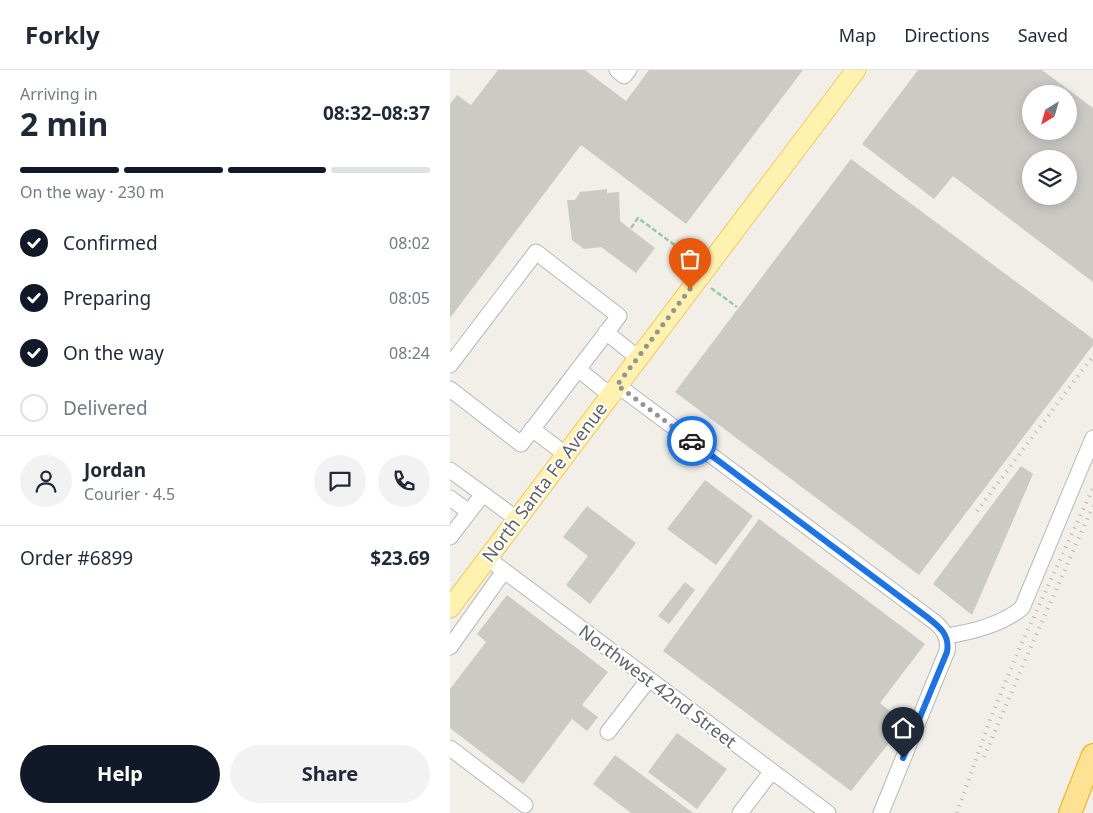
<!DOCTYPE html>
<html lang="en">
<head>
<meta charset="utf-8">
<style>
  body { margin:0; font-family:"Noto Sans",sans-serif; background:#f2f2f3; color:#1f2937; height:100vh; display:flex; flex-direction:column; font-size:19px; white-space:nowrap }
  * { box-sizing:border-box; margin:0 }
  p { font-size:16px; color:#747a83 }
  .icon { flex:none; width:28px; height:28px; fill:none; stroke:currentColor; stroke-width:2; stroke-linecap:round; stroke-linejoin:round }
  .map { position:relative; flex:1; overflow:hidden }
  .drawer { display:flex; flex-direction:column; background:#fff; width:450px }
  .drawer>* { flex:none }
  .needle { width:32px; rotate:217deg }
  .tools { position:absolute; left:572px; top:15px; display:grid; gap:10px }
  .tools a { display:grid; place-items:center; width:55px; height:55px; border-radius:50%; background:#fff; box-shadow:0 2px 12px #0003; font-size:25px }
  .pin { position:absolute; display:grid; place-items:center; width:42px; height:42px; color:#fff; margin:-51px -21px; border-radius:50% 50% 50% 0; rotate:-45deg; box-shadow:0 0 5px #0007 }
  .pin .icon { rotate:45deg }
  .courier { position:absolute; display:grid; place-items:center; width:50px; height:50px; margin:-25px; border:4px solid #1a73e8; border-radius:50%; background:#fff; color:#222; box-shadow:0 1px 6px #0007 }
  .overview em { font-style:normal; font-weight:700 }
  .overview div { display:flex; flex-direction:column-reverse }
  .overview { display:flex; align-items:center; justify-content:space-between; height:85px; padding:0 20px }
  h1 { font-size:32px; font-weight:700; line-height:38px }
  .bar { display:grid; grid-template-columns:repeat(4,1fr); gap:8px 5px; align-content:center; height:60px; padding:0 20px }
  .bar i { height:6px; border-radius:4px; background:#e0e1e3 }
  .bar .selected { background:#111827 }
  .bar p { grid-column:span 4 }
  .line { display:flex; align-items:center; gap:12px; padding:0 20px; border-top:1px solid #e0e1e3 }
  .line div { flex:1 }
  .round { display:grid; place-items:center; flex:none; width:52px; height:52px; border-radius:26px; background:#f2f2f3 }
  ol { padding:0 20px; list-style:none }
  li { display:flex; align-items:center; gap:15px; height:55px }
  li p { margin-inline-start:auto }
  li .icon { padding:5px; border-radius:50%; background:#111827; color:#fff; stroke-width:4 }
  li:last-child { color:#747a83 }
  li i { width:28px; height:28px; border:2px solid #e0e1e3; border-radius:50% }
  .action { display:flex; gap:10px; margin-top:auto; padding:10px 20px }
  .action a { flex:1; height:58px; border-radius:30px; background:#111827; color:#fff; font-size:20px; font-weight:700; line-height:58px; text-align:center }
  .action a+a { background:#f2f2f3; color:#1f2937 }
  header { display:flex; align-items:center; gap:30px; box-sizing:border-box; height:70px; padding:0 25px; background:#fff; border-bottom:1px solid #e0e1e3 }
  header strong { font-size:24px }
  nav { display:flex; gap:28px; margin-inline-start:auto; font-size:18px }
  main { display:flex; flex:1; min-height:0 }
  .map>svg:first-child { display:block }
</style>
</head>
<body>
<header>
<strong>Forkly</strong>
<nav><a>Map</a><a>Directions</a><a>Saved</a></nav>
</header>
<main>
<section class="drawer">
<div class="overview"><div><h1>2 min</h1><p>Arriving in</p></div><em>08:32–08:37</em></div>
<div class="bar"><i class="selected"></i><i class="selected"></i><i class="selected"></i><i></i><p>On the way · 230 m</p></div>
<ol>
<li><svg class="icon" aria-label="check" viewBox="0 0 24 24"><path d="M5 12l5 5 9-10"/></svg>Confirmed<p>08:02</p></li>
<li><svg class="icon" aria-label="check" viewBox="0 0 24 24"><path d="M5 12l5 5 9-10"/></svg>Preparing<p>08:05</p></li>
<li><svg class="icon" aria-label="check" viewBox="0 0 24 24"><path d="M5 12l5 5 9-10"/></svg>On the way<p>08:24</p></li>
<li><i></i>Delivered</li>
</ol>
<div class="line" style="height:90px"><a class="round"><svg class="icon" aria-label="person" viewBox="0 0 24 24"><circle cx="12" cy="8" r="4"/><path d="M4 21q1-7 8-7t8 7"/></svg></a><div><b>Jordan</b><p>Courier · 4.5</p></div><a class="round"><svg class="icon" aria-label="chat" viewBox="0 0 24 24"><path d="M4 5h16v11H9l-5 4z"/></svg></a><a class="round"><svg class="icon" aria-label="phone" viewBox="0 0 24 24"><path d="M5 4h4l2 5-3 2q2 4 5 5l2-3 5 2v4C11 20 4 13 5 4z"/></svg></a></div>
<div class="line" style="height:65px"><div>Order #6899</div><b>$23.69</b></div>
<div class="action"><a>Help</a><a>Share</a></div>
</section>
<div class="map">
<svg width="643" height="743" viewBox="0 0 643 743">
  <rect width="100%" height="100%" fill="#f1efe8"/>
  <path fill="#cccac5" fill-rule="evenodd" d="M48,0h87l41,31 23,-31h154l-117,154 -105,-79 -131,173v-214l7,-9 14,10z
    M468,0h124l51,38v174l-140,-106 -19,23 -72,-55zM581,24h38v37h-38zM581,89h38v37h-38z
    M401,89l242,180v6l-174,230 -244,-183z
    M157,119v4l12,-1 1,29 35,27 -19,25 -35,-26 -17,2 -12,-9 -5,-40h8l5,-8z
    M571,396l12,8 -61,141 -39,-31z
    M255,410l48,36 -37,49 -49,-36z
    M137,436l49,37 -46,61 -24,-19 22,-29 -25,-19z
    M309,449l166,125 -45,59 15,12 -7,11 4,3 -8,11 5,3 -38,48 -188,-140z
    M235,512l10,8 -26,34 -11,-8z
    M57,525l101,77 -26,33 16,12 -11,14 -15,-12 -49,65 -73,-56v-39l36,-47 -9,-8z
    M227,663l50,36 -30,40 -49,-37z
    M165,685l78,58h-62l-38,-29z"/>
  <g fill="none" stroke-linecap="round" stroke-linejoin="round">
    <defs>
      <path id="minor" d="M167,0l7,6 5,-6
        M156,262l32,26
        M0,295l86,-113 83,64 -98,128 -71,-55
        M128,299l32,26
        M167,315l319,238c9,8 13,16 11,28l-66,162
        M82,359l33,25
        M0,400l67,49
        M0,428l19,14
        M0,467l33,-43
        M37,488l341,255
        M496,566c27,-4 55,-11 76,-28l71,-170
        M0,577l54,-76
        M158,662l41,-53
        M0,678l75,57
        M290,743l32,-42"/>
      <path id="major" d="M0,538l406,-538"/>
      <path id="highway" d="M620,743l23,-58"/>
    </defs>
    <use href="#minor" stroke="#b5b8bc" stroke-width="17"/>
    <use href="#major" stroke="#f2c960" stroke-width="21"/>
    <use href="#highway" stroke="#f9ab00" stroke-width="24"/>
    <path stroke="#9cc7a9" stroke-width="2.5" stroke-dasharray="5 2.5" stroke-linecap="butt" d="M181,158l7,-10 53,39 1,4
      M261,218l26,19"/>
    <use href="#minor" stroke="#fff" stroke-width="15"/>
    <use href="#major" stroke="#fff2af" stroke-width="19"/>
    <use href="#highway" stroke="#fde293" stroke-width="22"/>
    <path stroke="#b6b7b8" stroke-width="4" stroke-dasharray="1 6" stroke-linecap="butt" d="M527,441l116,-155
      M534,687l46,-108 63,-143
      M507,743l34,-96 29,-70 73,-159"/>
  </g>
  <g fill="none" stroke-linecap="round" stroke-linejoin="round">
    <path stroke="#929495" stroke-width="5" stroke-dasharray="0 9" d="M240,219l-73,96 75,56"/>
    <path stroke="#1a73e8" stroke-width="6" d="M242,371l235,176c13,10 23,18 20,35l-44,106"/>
  </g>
  <g text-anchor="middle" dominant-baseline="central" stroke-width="4" stroke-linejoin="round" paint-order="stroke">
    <g font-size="18" fill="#5f6368" stroke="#fff">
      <text transform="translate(94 412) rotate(-53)">North Santa Fe Avenue</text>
      <text transform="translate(208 616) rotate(37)">Northwest 42nd Street</text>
    </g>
  </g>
</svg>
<div class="tools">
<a><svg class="needle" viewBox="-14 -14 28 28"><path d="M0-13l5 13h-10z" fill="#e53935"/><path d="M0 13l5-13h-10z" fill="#747a83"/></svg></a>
<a><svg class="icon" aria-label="layers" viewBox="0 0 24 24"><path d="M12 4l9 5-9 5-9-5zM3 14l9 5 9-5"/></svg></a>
</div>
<div class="pin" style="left:240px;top:219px;background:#ea580c"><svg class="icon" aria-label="bag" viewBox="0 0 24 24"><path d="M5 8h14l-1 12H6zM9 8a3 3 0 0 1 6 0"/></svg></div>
<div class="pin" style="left:453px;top:688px;background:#1f2937"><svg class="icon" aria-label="home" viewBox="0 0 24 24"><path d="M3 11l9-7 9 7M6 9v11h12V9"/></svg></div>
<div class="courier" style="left:242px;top:371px"><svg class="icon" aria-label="car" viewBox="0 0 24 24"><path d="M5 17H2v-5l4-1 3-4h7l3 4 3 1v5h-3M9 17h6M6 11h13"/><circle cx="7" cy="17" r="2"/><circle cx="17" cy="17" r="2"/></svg></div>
</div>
</main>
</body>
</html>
